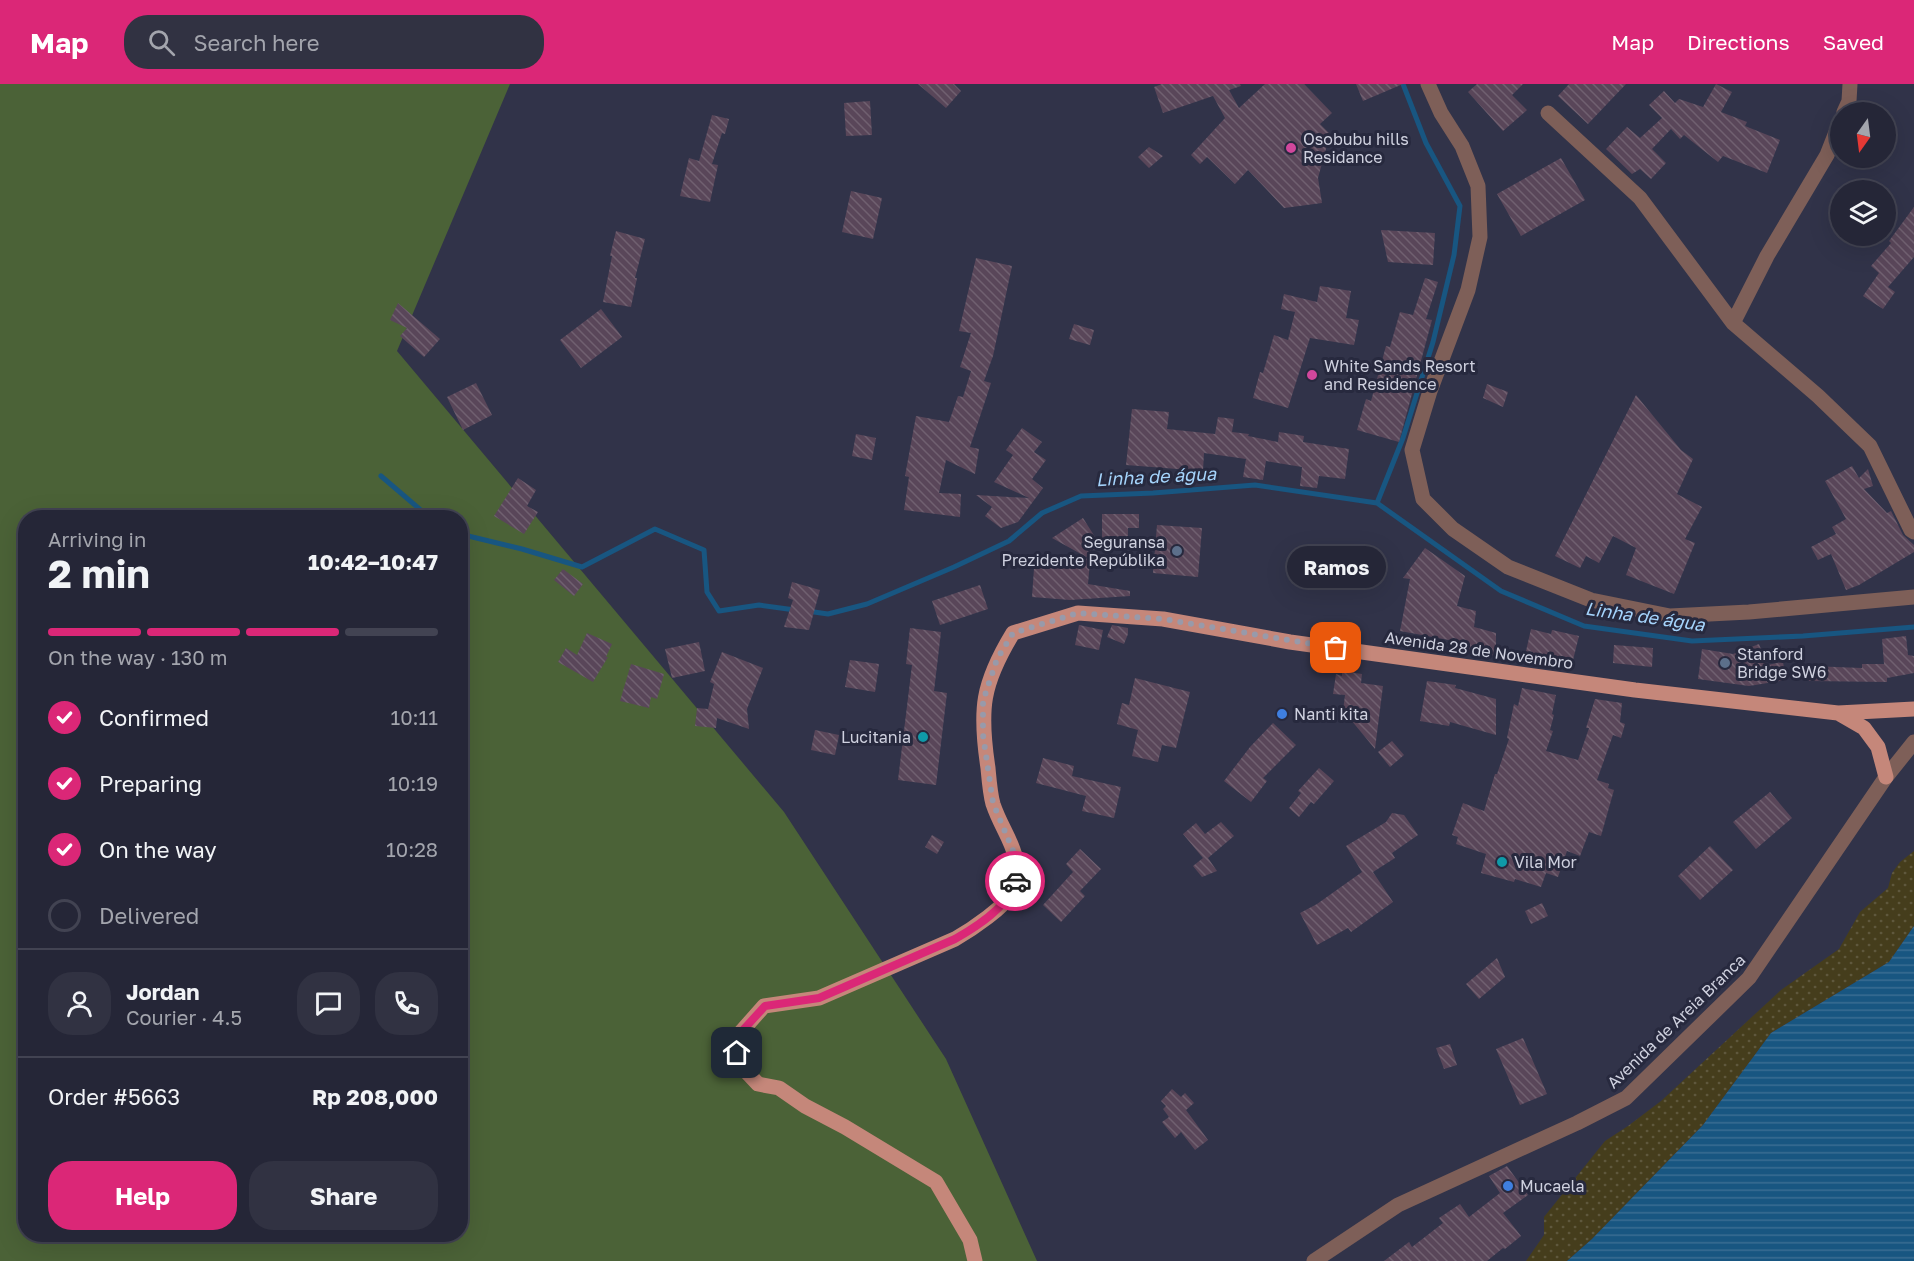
<!DOCTYPE html>
<html lang="en">
<head>
<meta charset="utf-8">
<style>
  body { margin:0; font-family:"Golos Text",sans-serif; background:#313242; color:#f1f3f6; height:100vh; display:flex; flex-direction:column; font-size:22px; white-space:nowrap }
  * { box-sizing:border-box; margin:0 }
  p { font-size:20px; color:#a3a5ad }
  .icon { flex:none; width:33px; height:33px; fill:none; stroke:currentColor; stroke-width:2; stroke-linecap:round; stroke-linejoin:round }
  .map { position:relative; flex:1; overflow:hidden }
  .drawer { position:absolute; left:18px; top:426px; width:450px; height:732px; display:flex; flex-direction:column; background:#252637; border-radius:24px; box-shadow:0 6px 24px #0002,0 0 0 2px #424352 }
  .drawer>* { flex:none }
  .needle { width:39px; rotate:194deg }
  .controls { position:absolute; left:1830px; top:18px; display:grid; gap:12px }
  .controls a { display:grid; place-items:center; width:66px; height:66px; border-radius:50%; background:#252637; box-shadow:0 6px 24px #0002,0 0 0 2px #424352; font-size:30px }
  .pin { position:absolute; display:grid; place-items:center; width:51px; height:51px; color:#fff; margin:-26px; border-radius:12px; box-shadow:0 3px 9px #0006 }
  .courier { position:absolute; display:grid; place-items:center; width:60px; height:60px; margin:-30px; border:4px solid #db2777; border-radius:50%; background:#fff; color:#222; box-shadow:0 2px 8px #0007 }
  .bubble { position:absolute; height:42px; border-radius:21px; background:#252637; box-shadow:0 6px 24px #0002,0 0 0 2px #424352; font-size:20px; font-weight:700; line-height:42px; text-align:center }
  .headline em { font-style:normal; font-weight:700 }
  .headline div { display:flex; flex-direction:column-reverse }
  .headline { display:flex; align-items:center; justify-content:space-between; height:102px; padding:0 30px }
  h1 { font-size:39px; font-weight:700; line-height:45px }
  .bar { display:grid; grid-template-columns:repeat(4,1fr); gap:9px 6px; align-content:center; height:72px; padding:0 30px }
  .bar i { height:8px; border-radius:4px; background:#424352 }
  .bar .current { background:#db2777 }
  .bar p { grid-column:span 4 }
  .line { display:flex; align-items:center; gap:15px; padding:0 30px; border-top:2px solid #424352 }
  .line div { flex:1 }
  .round { display:grid; place-items:center; flex:none; width:63px; height:63px; border-radius:24px; background:#313242 }
  ol { padding:0 30px; list-style:none }
  li { display:flex; align-items:center; gap:18px; height:66px }
  li p { margin-inline-start:auto }
  li .icon { padding:6px; border-radius:50%; background:#db2777; color:#fff; stroke-width:4 }
  li:last-child { color:#a3a5ad }
  li i { width:33px; height:33px; border:3px solid #424352; border-radius:50% }
  .button { display:flex; gap:12px; margin-top:auto; padding:12px 30px }
  .button a { flex:1; height:69px; border-radius:24px; background:#db2777; color:#fff; font-size:24px; font-weight:700; line-height:69px; text-align:center }
  .button a+a { background:#313242; color:#f1f3f6 }
  header { display:flex; align-items:center; gap:36px; box-sizing:border-box; height:84px; padding:0 30px; background:#db2777; color:#fff }
  header strong { font-size:28px }
  nav { display:flex; gap:33px; margin-inline-start:auto; font-size:21px }
  .search { width:420px; height:54px; background:#313242; display:flex; align-items:center; gap:15px; box-sizing:border-box; padding:0 21px; border-radius:24px; color:#a3a5ad; font-size:22px }
  .map>svg:first-child { display:block }
</style>
</head>
<body>
<header>
<strong>Map</strong>
<div class="search"><svg class="icon" aria-label="search" viewBox="0 0 24 24"><circle cx="10" cy="10" r="6"/><path d="M15 15l6 6"/></svg>Search here</div>
<nav><a>Map</a><a>Directions</a><a>Saved</a></nav>
</header>
<div class="map">
<svg width="1914" height="1177" viewBox="0 0 1914 1177">
  <defs>
    <pattern id="sand-dots" width="8" height="8" patternUnits="userSpaceOnUse" patternTransform="scale(1.5)"><rect width="8" height="8" fill="#453d1c"/><path d="M2 2h.1M6 6h.1" fill="none" stroke="#5f583d" stroke-width="1.8" stroke-linecap="round"/></pattern>
    <pattern id="water-rules" width="6" height="5" patternUnits="userSpaceOnUse" patternTransform="scale(1.5)"><rect width="6" height="5" fill="#185681"/><path d="M0 2.5h6" fill="none" stroke="#396d92"/></pattern>
    <pattern id="building-back-hatch" width="6" height="6" patternUnits="userSpaceOnUse" patternTransform="scale(1.5)"><rect width="6" height="6" fill="#594659"/><path d="M-1 5l2 2M0 0l6 6M5-1l2 2" fill="none" stroke="#706070"/></pattern>
  </defs>
  <rect width="100%" height="100%" fill="#313349"/>
  <path fill="url(#sand-dots)" d="M1914,767v75l-25,36 -118,71 -68,92 -111,114 -25,22h-41l18,-26v-18l61,-76 23,-15 33,-25 120,-111 58,-41 21,-37 28,-24 4,-15 8,-11z"/>
  <path fill="#4b6237" fill-rule="evenodd" d="M0,0h510l-113,267 387,461 162,247 91,202h-1037zM26,434h434v716h-434z"/>
  <path fill="url(#water-rules)" d="M1914,842v335h-347l25,-22 111,-114 68,-92 118,-71z"/>
  <g fill="none" stroke-linecap="round" stroke-linejoin="round">
    <path stroke="#185681" stroke-width="5" d="M381,392l49,42
      M1377,419l26,-65 30,-96 21,-87 6,-49 -34,-63 -23,-59
      M460,450l62,15 60,18 73,-38 49,21 3,42 12,19 40,-6 36,5
      M807,527l21,3 39,-10 87,-37 55,-26 33,-28 39,-17 72,-3 102,-8 122,18 124,88 83,35 108,15 111,-5 111,-9"/>
  </g>
  <path fill="url(#building-back-hatch)" d="M918,0h36l7,7 -15,17z
    M1162,0h78l1,2 -12,4 10,18 26,-24h39l28,29 -12,11 10,10 -12,44 4,25 -38,5 -36,-38 -13,14 -28,-27 -7,7 -9,-9 34,-37 -12,-22 -50,17 -9,-26z
    M1356,0h47l-40,17z
    M1477,0h46l-11,11 15,15 -24,21 -35,-39z
    M1569,0h57l-38,40 -30,-28z
    M1716,0l16,8 -11,20 26,10 -2,4 35,14 -13,33 -44,-17 -5,6 -34,-27 -4,4 -9,-10 -19,20 14,14 -15,16 -11,-10 -8,5 -26,-25 21,-22 13,11 22,-20 -13,-13 15,-14 11,12 4,-4 24,8z
    M870,17l2,34 -26,1 -2,-33z
    M712,31l17,4 -4,15 -3,-1 -10,31 6,1 -8,37 -30,-6 9,-38 10,3z
    M1149,63l14,9 -14,12 -11,-11z
    M1561,74l24,42 -64,36 -24,-42z
    M851,107l31,7 -9,41 -31,-7z
    M1914,123v50l-26,30 7,5 -12,17 -20,-13 16,-23 -8,-7 20,-23 -2,-2z
    M1381,146l54,3 -2,32 -45,-3z
    M616,147l29,8 -10,39h2l-6,29 -28,-5 9,-46h-2z
    M976,174l36,8 -19,90 -9,25 7,2 -21,64 9,2 -4,25 -29,-14 -7,33 22,1 -1,23 -56,-7 5,-33 -4,-1 11,-60 33,6 9,-26 5,1 8,-26 -11,-4 11,-34 -12,-2z
    M1425,194l13,4 -12,37 6,1 -33,122 -42,-12 9,-31 5,2 15,-55 4,1 10,-35 13,3z
    M1320,202l31,5 -5,27 13,2 -5,25 -44,-7 -22,70 -35,-10 7,-26 3,1 11,-38 14,5 7,-28 -14,-3 3,-15 33,8z
    M398,219l42,36 -16,18 -24,-21 7,-8 -17,-8z
    M601,225l21,28 -41,31 -21,-28z
    M1074,240l20,6 -4,15 -21,-6z
    M476,299l16,32 -29,15 -16,-33z
    M1487,300l21,8 -5,15 -20,-9z
    M1636,311l45,55 12,9 -16,35 25,13 -17,32 10,4 -21,51 -48,-19 10,-27 -23,-12 -14,27 -13,-7 -6,12 -25,-12z
    M1132,325l37,3 -2,17 48,5 3,-17 16,2 -2,13 17,2 -1,2 30,6 1,-10 25,4 -1,6 46,7 -4,30 -26,-3 -2,12 -17,-2 2,-19 -36,-6 -3,19 -20,-3 3,-18 -42,-6 -1,18 -77,-6z
    M1022,344l20,14 -8,10 12,8 -14,19 11,9 -25,34 -17,6 -16,-12 7,-9 -16,-12 53,3 -35,-16 19,-27 -7,-5z
    M856,350l20,4 -4,22 -20,-4z
    M1852,382l7,12 9,-9 5,17 -9,3 23,24 4,-2 12,24 11,10v7l-55,33 -13,5 -15,-36 -13,6 -7,-13 25,-13 -4,-7 14,-8 -21,-38z
    M518,394l18,12 -9,16 11,6 -14,22 -30,-18z
    M1102,430h37v14h-11v22h-37l-3,34 42,7v5l-60,4 -38,-3 3,-43 55,5 -38,-21 31,-20 19,30z
    M1157,441l45,3 -4,49 -45,-4z
    M1425,464l40,28 -8,30 19,5 -2,16 22,6v23l-47,-8v-8l-49,-9 10,-52 -7,-1z
    M563,485l20,15 -9,12 -20,-16z
    M792,498l28,8 -11,40 -25,-3 9,-27 -5,-2z
    M980,501l8,24 -48,16 -8,-24z
    M1079,541l24,5 -4,20 -24,-5z
    M1112,541l16,3v6l-4,10 -17,-7z
    M910,544l31,4 -7,59 13,2 -11,92 -38,-5 14,-115 -6,-1z
    M1531,545l20,5 1,-4 27,6 -8,32 -30,-7 -1,3 -16,-4z
    M587,549l25,11 -6,13h2l-15,25 -35,-20 8,-14 11,7z
    M1906,552l2,19 6,1v17l-27,5v4l-78,-1 1,-15 52,2v-4h22l-2,-25z
    M699,558l6,29 -33,7 -7,-29z
    M1759,560l8,21 16,-3 3,18 -37,6 -51,-7 4,-30 31,5z
    M1614,561l39,3 -1,19 -39,-4z
    M722,568l41,16 -16,41 2,20 -32,-11 -1,10 -21,-2 2,-18 11,1 6,-25 -4,-2z
    M850,576l29,4 -4,28 -30,-5z
    M631,580l33,10 -7,25 -6,-2 -2,11 -29,-7z
    M1342,587l20,3 -1,9 22,3 -8,63 -24,-29 -9,-1 3,-24 -12,-1 3,-20 6,2z
    M1135,594l55,14 -14,56 -14,-3 -4,17 -26,-6 6,-26 -21,-6 5,-21 7,2z
    M1427,597l29,4 -1,3 41,11v36l-46,-13 -1,4 -29,-5z
    M1522,604l34,7 -4,19 2,1 -4,15 3,1 -7,20 32,9 11,-32h-3l9,-29 27,4 -2,19 5,2 -4,14 -8,-3 -16,45 12,4 -1,4 6,2 -13,46 -12,-4 -9,24 -13,-5 -9,26 -12,-4 -5,14 -26,-8 -1,3 -33,-9 5,-19 -30,-10 2,-7 -6,-2 11,-32 21,8 11,-37h2l12,-35 -2,-1 7,-34 4,2z
    M1273,639l23,22 -33,33 4,3 -16,21 -27,-21 26,-34z
    M815,646l24,5 -4,20 -24,-5z
    M1392,657l12,14 -14,12 -12,-15z
    M1043,674l31,8 -2,10 49,11 -7,31 -32,-7 4,-15 -50,-13z
    M1319,684l15,13 -20,23 -3,-2 -12,15 -10,-9 12,-15 -3,-2z
    M1770,708l22,26 -36,31 -23,-27z
    M1392,729l12,2 14,20 -26,18 3,5 -22,14 20,30 -42,30 -3,-4 -31,17 -17,-32 17,-9 45,-32 -16,-26 40,-24z
    M1221,738l13,14 -26,22 9,13 -15,6 -9,-11 10,-8 -20,-24 13,-11 9,11z
    M932,751l12,7 -7,12 -12,-7z
    M1710,762l23,24 -33,30 -22,-24z
    M1080,765l21,20 -21,22 5,5 -24,26 -18,-17 30,-33 -7,-8z
    M1542,819l6,13 -17,8 -6,-13z
    M1497,874l8,19 -26,22 -13,-15z
    M1523,954l24,56 -27,11 -24,-56z
    M1450,960l7,21 -13,4 -8,-21z
    M1172,1005l9,8 4,-4 9,10 -8,7 22,30 -13,10 -14,-18 -6,6 -13,-16 7,-5 -6,-8 3,-3 -5,-5z
    M1507,1082l21,29 -25,18 18,23 -16,13 -2,-1 -16,13h-103l25,-19 3,5 31,-24 -4,-5 21,-14 9,13 31,-24 -11,-17z"/>
  <g fill="none" stroke-linecap="round" stroke-linejoin="round">
    <path stroke="#7e5f58" stroke-width="15" d="M1428,0l13,29 21,33 16,40 2,51 -12,53 -38,101 -18,59 11,49 30,30 55,38 83,33 79,16 79,-4 165,-15
      M1844,28l5,-11 1,-17
      M1548,29l92,85 93,125 85,73 52,50 41,84 3,2
      M1733,239l34,-67 60,-101 13,-33
      M1314,1177l84,-56 179,-82 49,-25 123,-120 137,-201 28,-35"/>
    <path stroke="#c5877a" stroke-width="15" d="M1838,629l26,15 14,19 8,30
      M975,1177l-5,-21 -34,-58 -91,-55 -40,-21 -26,-18 -21,-4 -17,-18 -8,-25 31,-35 55,-8 136,-59c14,-8 54,-34 58,-49 12,-37 -9,-53 -20,-86 -3,-11 -4,-25 -5,-36 -9,-59 -6,-84 25,-135l65,-20 85,6 127,23 345,48 203,23 76,-4"/>
  </g>
  <g fill="none" stroke-linecap="round" stroke-linejoin="round">
    <path stroke="#989aaa" stroke-width="6" stroke-dasharray="0 10.8" d="M1015,797l4,-16 -26,-62 -10,-68v-34l14,-42 16,-26 65,-20 85,6 173,29"/>
    <path stroke="#db2777" stroke-width="8" d="M737,969l-4,-12 32,-35 54,-8 136,-59c21,-12 55,-33 60,-58"/>
  </g>
  <g fill="#d1479c" stroke="#27293e" stroke-width="2">
    <circle cx="1291" cy="64" r="6"/>
    <circle cx="1312" cy="291" r="6"/>
  </g>
  <g fill="#5c6f8a" stroke="#27293e" stroke-width="2">
    <circle cx="1177" cy="467" r="6"/>
    <circle cx="1725" cy="579" r="6"/>
  </g>
  <g fill="#3f7fe0" stroke="#27293e" stroke-width="2">
    <circle cx="1282" cy="630" r="6"/>
    <circle cx="1508" cy="1102" r="6"/>
  </g>
  <g fill="#0f9aa8" stroke="#27293e" stroke-width="2">
    <circle cx="923" cy="653" r="6"/>
    <circle cx="1502" cy="778" r="6"/>
  </g>
  <g text-anchor="middle" dominant-baseline="central" stroke-width="6" stroke-linejoin="round" paint-order="stroke">
    <g font-size="16" fill="#cfd1df" stroke="#27293e" text-anchor="start">
      <text x="1303" y="55">Osobubu hills<tspan x="1303" dy="18">Residance</tspan></text>
      <text x="1324" y="282">White Sands Resort<tspan x="1324" dy="18">and Residence</tspan></text>
      <text x="1165" y="458" text-anchor="end">Seguransa<tspan x="1165" dy="18">Prezidente Repúblika</tspan></text>
      <text x="1737" y="570">Stanford<tspan x="1737" dy="18">Bridge SW6</tspan></text>
      <text x="1294" y="630">Nanti kita</text>
      <text x="911" y="653" text-anchor="end">Lucitania</text>
      <text x="1514" y="778">Vila Mor</text>
      <text x="1520" y="1102">Mucaela</text>
    </g>
    <g font-size="16" fill="#cfd1df" stroke="#27293e">
      <text transform="translate(1479 566) rotate(8)">Avenida 28 de Novembro</text>
      <text transform="translate(1676 937) rotate(-44)">Avenida de Areia Branca</text>
    </g>
    <g font-size="18" font-style="italic" fill="#a5d4fc" stroke="#27293e">
      <text transform="translate(1156 392) rotate(-3)">Linha de água</text>
      <text transform="translate(1645 532) rotate(8)">Linha de água</text>
    </g>
  </g>
</svg>
<div class="controls">
<a><svg class="needle" viewBox="-14 -14 28 28"><path d="M0-13l5 13h-10z" fill="#e53935"/><path d="M0 13l5-13h-10z" fill="#a3a5ad"/></svg></a>
<a><svg class="icon" aria-label="layers" viewBox="0 0 24 24"><path d="M12 4l9 5-9 5-9-5zM3 14l9 5 9-5"/></svg></a>
</div>
<div class="pin" style="left:1336px;top:564px;background:#ea580c"><svg class="icon" aria-label="bag" viewBox="0 0 24 24"><path d="M5 8h14l-1 12H6zM9 8a3 3 0 0 1 6 0"/></svg></div>
<div class="pin" style="left:737px;top:969px;background:#1f2937"><svg class="icon" aria-label="home" viewBox="0 0 24 24"><path d="M3 11l9-7 9 7M6 9v11h12V9"/></svg></div>
<div class="courier" style="left:1015px;top:797px"><svg class="icon" aria-label="car" viewBox="0 0 24 24"><path d="M5 17H2v-5l4-1 3-4h7l3 4 3 1v5h-3M9 17h6M6 11h13"/><circle cx="7" cy="17" r="2"/><circle cx="17" cy="17" r="2"/></svg></div>
<div class="bubble" style="left:1287px;top:462px;width:99px">Ramos</div>
<section class="drawer">
<div class="headline"><div><h1>2 min</h1><p>Arriving in</p></div><em>10:42–10:47</em></div>
<div class="bar"><i class="current"></i><i class="current"></i><i class="current"></i><i></i><p>On the way · 130 m</p></div>
<ol>
<li><svg class="icon" aria-label="check" viewBox="0 0 24 24"><path d="M5 12l5 5 9-10"/></svg>Confirmed<p>10:11</p></li>
<li><svg class="icon" aria-label="check" viewBox="0 0 24 24"><path d="M5 12l5 5 9-10"/></svg>Preparing<p>10:19</p></li>
<li><svg class="icon" aria-label="check" viewBox="0 0 24 24"><path d="M5 12l5 5 9-10"/></svg>On the way<p>10:28</p></li>
<li><i></i>Delivered</li>
</ol>
<div class="line" style="height:108px"><a class="round"><svg class="icon" aria-label="person" viewBox="0 0 24 24"><circle cx="12" cy="8" r="4"/><path d="M4 21q1-7 8-7t8 7"/></svg></a><div><b>Jordan</b><p>Courier · 4.5</p></div><a class="round"><svg class="icon" aria-label="chat" viewBox="0 0 24 24"><path d="M4 5h16v11H9l-5 4z"/></svg></a><a class="round"><svg class="icon" aria-label="phone" viewBox="0 0 24 24"><path d="M5 4h4l2 5-3 2q2 4 5 5l2-3 5 2v4C11 20 4 13 5 4z"/></svg></a></div>
<div class="line" style="height:78px"><div>Order #5663</div><b>Rp 208,000</b></div>
<div class="button"><a>Help</a><a>Share</a></div>
</section>
</div>
</body>
</html>
